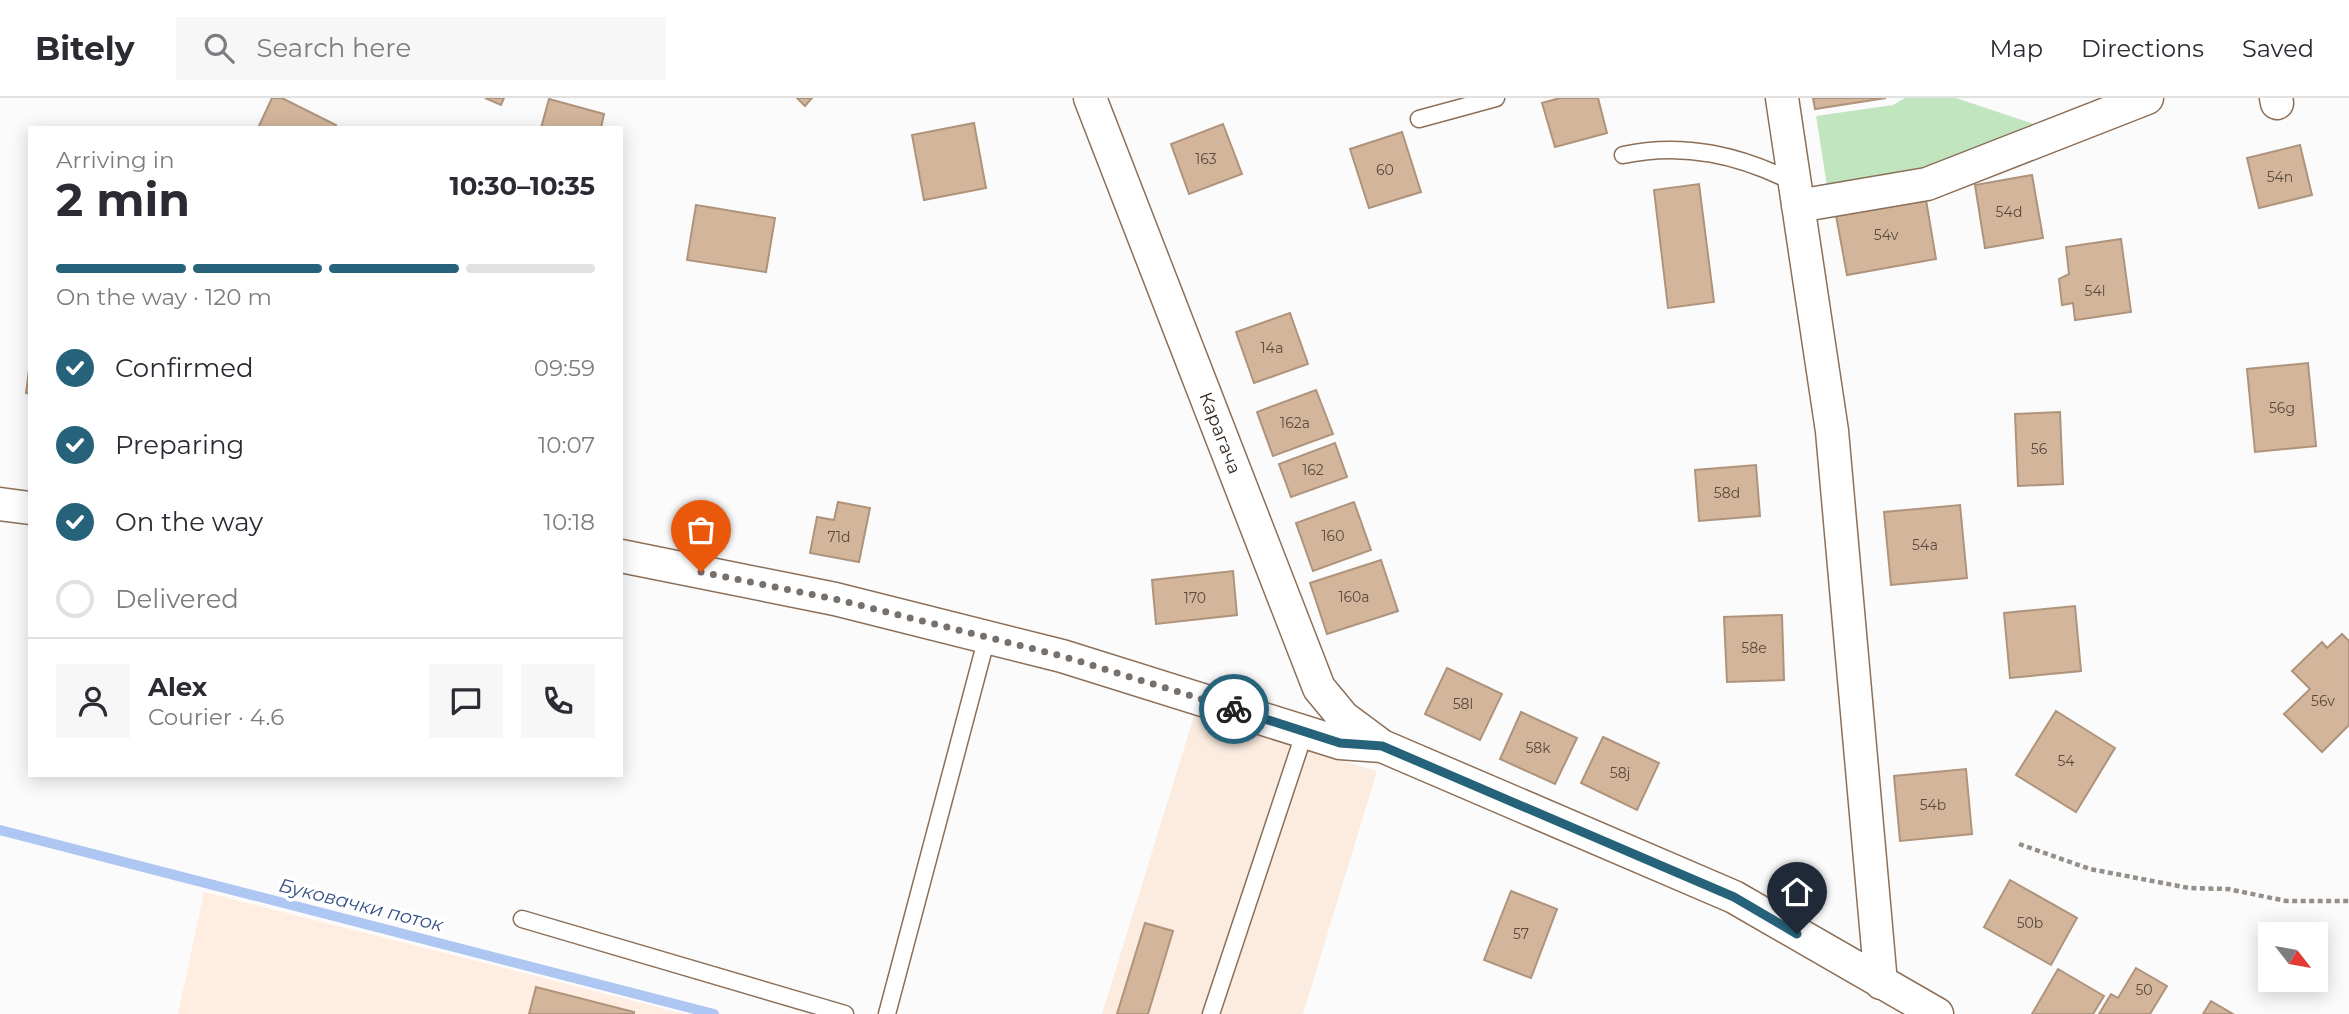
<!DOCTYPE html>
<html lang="en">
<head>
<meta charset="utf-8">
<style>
  body { margin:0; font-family:Montserrat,sans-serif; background:#f7f7f7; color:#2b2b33; height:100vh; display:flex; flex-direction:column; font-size:26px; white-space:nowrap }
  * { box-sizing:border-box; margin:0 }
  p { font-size:23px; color:#7c7c81 }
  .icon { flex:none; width:38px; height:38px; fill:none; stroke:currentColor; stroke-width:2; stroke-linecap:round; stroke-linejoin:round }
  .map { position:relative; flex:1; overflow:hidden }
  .panel { position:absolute; left:28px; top:28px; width:595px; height:651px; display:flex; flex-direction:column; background:#fff; border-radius:0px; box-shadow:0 4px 18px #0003 }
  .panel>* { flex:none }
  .needle { width:46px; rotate:121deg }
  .buttons { position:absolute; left:2258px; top:824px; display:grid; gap:14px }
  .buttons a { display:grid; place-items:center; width:70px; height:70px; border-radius:0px; background:#fff; box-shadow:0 4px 18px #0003; font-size:35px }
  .pin { position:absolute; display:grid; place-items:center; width:60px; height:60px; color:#fff; margin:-72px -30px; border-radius:50% 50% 50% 0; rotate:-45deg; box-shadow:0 0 7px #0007 }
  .pin .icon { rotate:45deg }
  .courier { position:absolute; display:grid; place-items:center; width:70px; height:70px; margin:-35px; border:5px solid #26637a; border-radius:50%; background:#fff; color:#222; box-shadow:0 2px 9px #0007 }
  .head em { font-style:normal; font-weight:700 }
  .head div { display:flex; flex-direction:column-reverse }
  .head { display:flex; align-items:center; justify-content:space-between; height:119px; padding:0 28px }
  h1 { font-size:46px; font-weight:700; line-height:52px }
  .bar { display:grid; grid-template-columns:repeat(4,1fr); gap:10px 7px; align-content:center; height:84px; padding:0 28px }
  .bar i { height:9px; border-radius:5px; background:#e1e1e2 }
  .bar .current { background:#26637a }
  .bar p { grid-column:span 4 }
  .line { display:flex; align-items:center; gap:18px; padding:0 28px; border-top:2px solid #e1e1e2 }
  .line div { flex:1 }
  .round { display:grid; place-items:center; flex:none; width:74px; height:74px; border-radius:0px; background:#f7f7f7 }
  ol { padding:0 28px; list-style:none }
  li { display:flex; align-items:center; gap:21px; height:77px }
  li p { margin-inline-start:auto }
  li .icon { padding:7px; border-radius:50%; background:#26637a; color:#fff; stroke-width:4 }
  li:last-child { color:#7c7c81 }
  li i { width:38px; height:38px; border:4px solid #e1e1e2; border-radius:50% }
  header { display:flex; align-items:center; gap:42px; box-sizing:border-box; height:98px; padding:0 35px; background:#fff; border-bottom:2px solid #e1e1e2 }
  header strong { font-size:33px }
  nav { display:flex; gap:38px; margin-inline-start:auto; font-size:24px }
  .search { width:490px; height:63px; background:#f7f7f7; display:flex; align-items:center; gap:18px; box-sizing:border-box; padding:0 24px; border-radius:0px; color:#7c7c81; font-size:26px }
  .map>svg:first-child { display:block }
</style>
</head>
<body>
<header>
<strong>Bitely</strong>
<div class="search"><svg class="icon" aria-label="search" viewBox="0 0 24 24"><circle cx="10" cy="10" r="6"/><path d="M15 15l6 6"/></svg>Search here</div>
<nav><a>Map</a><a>Directions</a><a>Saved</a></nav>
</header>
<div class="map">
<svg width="2349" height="916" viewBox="0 0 2349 916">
  <rect width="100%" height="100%" fill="#fbfbfb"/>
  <path fill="#ffede2" d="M204,794l481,122h-507z"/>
  <path fill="#fcece0" d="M1194,618l183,55 -74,243h-201z"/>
  <path fill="#c1e6bf" d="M1905,0h51l81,27 -112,50 -97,17 -12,-76 77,-11z"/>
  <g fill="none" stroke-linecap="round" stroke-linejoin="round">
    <path stroke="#aec6f2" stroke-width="10" d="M0,732l714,184"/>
  </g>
  <path fill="#d3b59c" stroke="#af937a" stroke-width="2" d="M272,0h10l54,27 -1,3h-77z
    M485,0h19l-3,7z
    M797,0h15l-7,8z
    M1560,0h38l9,35 -52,14 -13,-44z
    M1813,0h73l-71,11z
    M549,1l55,15 -3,14h-60z
    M974,25l12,65 -62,12 -12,-65z
    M1223,26l19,50 -53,20 -18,-50z
    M1402,34l19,60 -52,16 -19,-59z
    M2300,47l12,50 -53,13 -12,-50z
    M2032,77l11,63 -58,10 -10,-63z
    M1699,86l15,118 -46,6 -14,-118z
    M1925,96l11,65 -89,16 -12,-65z
    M696,107l79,13 -9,54 -79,-12z
    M2121,141l10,73 -56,8 -2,-17 -11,2 -3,-26 10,-5 -3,-27z
    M1290,215l18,51 -54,19 -18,-51z
    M30,264v32l-4,-1z
    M2308,265l8,83 -61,6 -8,-83z
    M1316,292l17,44 -60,22 -16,-44z
    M2060,314l3,72 -45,2 -3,-72z
    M1335,345l12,34 -56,20 -12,-33z
    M1756,367l4,51 -61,5 -4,-51z
    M838,404l32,6 -11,54 -49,-9 7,-36 17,3z
    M1354,404l17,48 -58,21 -17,-48z
    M1960,407l7,73 -76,7 -7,-73z
    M1381,462l17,51 -71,23 -17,-51z
    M1233,473l4,44 -81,9 -4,-44z
    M2075,508l6,65 -71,7 -6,-65z
    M1782,517l2,65 -57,2 -3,-65z
    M2342,536l7,7v84l-27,27 -38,-38 26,-25 -18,-18 30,-29 5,6z
    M1447,570l55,26 -22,46 -55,-26z
    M2056,613l59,37 -39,64 -60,-37z
    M1521,614l56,26 -22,46 -55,-25z
    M1603,639l56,26 -22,47 -56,-27z
    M1966,671l6,65 -72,7 -6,-65z
    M2010,782l67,38 -26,47 -67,-38z
    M1511,793l46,18 -26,69 -47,-18z
    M1145,825l28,8 -25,83h-31z
    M2136,870l31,18 -17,28h-51l12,-20 7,4z
    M2058,871l46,27 -11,18h-61z
    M536,889l98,25v2h-105z
    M2211,903l22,13h-30z"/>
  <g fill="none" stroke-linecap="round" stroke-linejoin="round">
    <defs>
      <path id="service" d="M1419,21l77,-21
        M1623,57c61,-13 117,0 172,28
        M522,821l323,95
        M887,916l100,-377
        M1211,916l94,-283"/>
      <path id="minor" d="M1090,0l229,590 24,29 39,29 352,151 203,117
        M1782,0l50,333 49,552
        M2276,0l1,5
        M1798,108l129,-22 220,-86
        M0,406l30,4
        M621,458l214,43 227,57 278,87 42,3"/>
    </defs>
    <use href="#service" stroke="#8b6f58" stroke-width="19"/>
    <use href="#minor" stroke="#8b6f58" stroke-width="35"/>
    <path stroke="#958f8a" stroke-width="4.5" stroke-dasharray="5 3.5" stroke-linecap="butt" d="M2019,746l71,25 99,19 39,1 58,12h63"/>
    <use href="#service" stroke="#fff" stroke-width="16"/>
    <use href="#minor" stroke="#fff" stroke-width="32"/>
  </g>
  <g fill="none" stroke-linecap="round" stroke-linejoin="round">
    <path stroke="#78716b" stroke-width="7" stroke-dasharray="0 12.6" d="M701,474l134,27 227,57 172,53"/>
    <path stroke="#26637a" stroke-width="9" d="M1234,611l106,34 42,3 352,151 63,37"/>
  </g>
  <g text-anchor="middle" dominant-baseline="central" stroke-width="7" stroke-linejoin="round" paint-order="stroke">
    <g font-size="14" fill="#5a4a3d">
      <text x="1206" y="61">163</text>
      <text x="1385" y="72">60</text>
      <text x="2280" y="79">54n</text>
      <text x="2009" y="114">54d</text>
      <text x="1886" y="137">54v</text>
      <text x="2095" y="193">54l</text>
      <text x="1272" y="250">14a</text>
      <text x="2282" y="310">56g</text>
      <text x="1295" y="325">162a</text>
      <text x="2039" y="351">56</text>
      <text x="1313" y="372">162</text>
      <text x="1727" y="395">58d</text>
      <text x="1333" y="438">160</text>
      <text x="839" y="439">71d</text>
      <text x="1925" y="447">54a</text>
      <text x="1354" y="499">160a</text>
      <text x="1195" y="500">170</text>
      <text x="1754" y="550">58e</text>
      <text x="2323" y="603">56v</text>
      <text x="1463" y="606">58l</text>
      <text x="1538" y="650">58k</text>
      <text x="2066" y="663">54</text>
      <text x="1620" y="675">58j</text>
      <text x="1933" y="707">54b</text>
      <text x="2030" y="825">50b</text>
      <text x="1521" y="836">57</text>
      <text x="2144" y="892">50</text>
    </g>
    <g font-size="18" fill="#32261d" stroke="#fff">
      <text transform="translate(1220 335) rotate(69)">Карагача</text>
    </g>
    <g font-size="19" font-style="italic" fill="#314d84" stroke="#fff">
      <text transform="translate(361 807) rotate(14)">Буковачки поток</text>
    </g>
  </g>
</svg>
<div class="buttons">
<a><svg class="needle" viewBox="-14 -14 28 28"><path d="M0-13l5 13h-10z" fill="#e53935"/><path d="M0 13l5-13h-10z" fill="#7c7c81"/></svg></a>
</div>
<div class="pin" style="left:701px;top:474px;background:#ea580c"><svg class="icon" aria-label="bag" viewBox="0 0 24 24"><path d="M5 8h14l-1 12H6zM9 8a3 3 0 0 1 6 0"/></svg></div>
<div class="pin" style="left:1797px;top:836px;background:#1f2937"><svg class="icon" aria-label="home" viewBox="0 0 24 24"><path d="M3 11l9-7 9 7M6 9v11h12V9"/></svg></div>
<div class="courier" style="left:1234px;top:611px"><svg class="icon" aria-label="bike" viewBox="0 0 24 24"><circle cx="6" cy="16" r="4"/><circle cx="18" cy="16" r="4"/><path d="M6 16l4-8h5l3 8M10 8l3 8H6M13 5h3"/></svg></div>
<section class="panel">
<div class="head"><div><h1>2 min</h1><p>Arriving in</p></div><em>10:30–10:35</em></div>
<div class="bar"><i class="current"></i><i class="current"></i><i class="current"></i><i></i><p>On the way · 120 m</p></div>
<ol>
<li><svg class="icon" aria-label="check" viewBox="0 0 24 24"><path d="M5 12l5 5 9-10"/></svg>Confirmed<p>09:59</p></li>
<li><svg class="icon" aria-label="check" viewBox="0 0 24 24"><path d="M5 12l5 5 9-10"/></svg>Preparing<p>10:07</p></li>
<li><svg class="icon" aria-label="check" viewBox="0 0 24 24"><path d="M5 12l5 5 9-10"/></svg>On the way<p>10:18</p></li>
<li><i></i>Delivered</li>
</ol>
<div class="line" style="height:126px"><a class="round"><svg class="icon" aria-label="person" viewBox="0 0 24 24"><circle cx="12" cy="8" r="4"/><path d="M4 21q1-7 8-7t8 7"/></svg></a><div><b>Alex</b><p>Courier · 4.6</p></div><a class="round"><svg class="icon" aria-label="chat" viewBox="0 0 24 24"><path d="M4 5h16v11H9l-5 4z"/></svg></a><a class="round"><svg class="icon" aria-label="phone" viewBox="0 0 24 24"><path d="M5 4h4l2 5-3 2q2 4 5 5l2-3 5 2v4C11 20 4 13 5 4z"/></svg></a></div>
</section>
</div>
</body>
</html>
